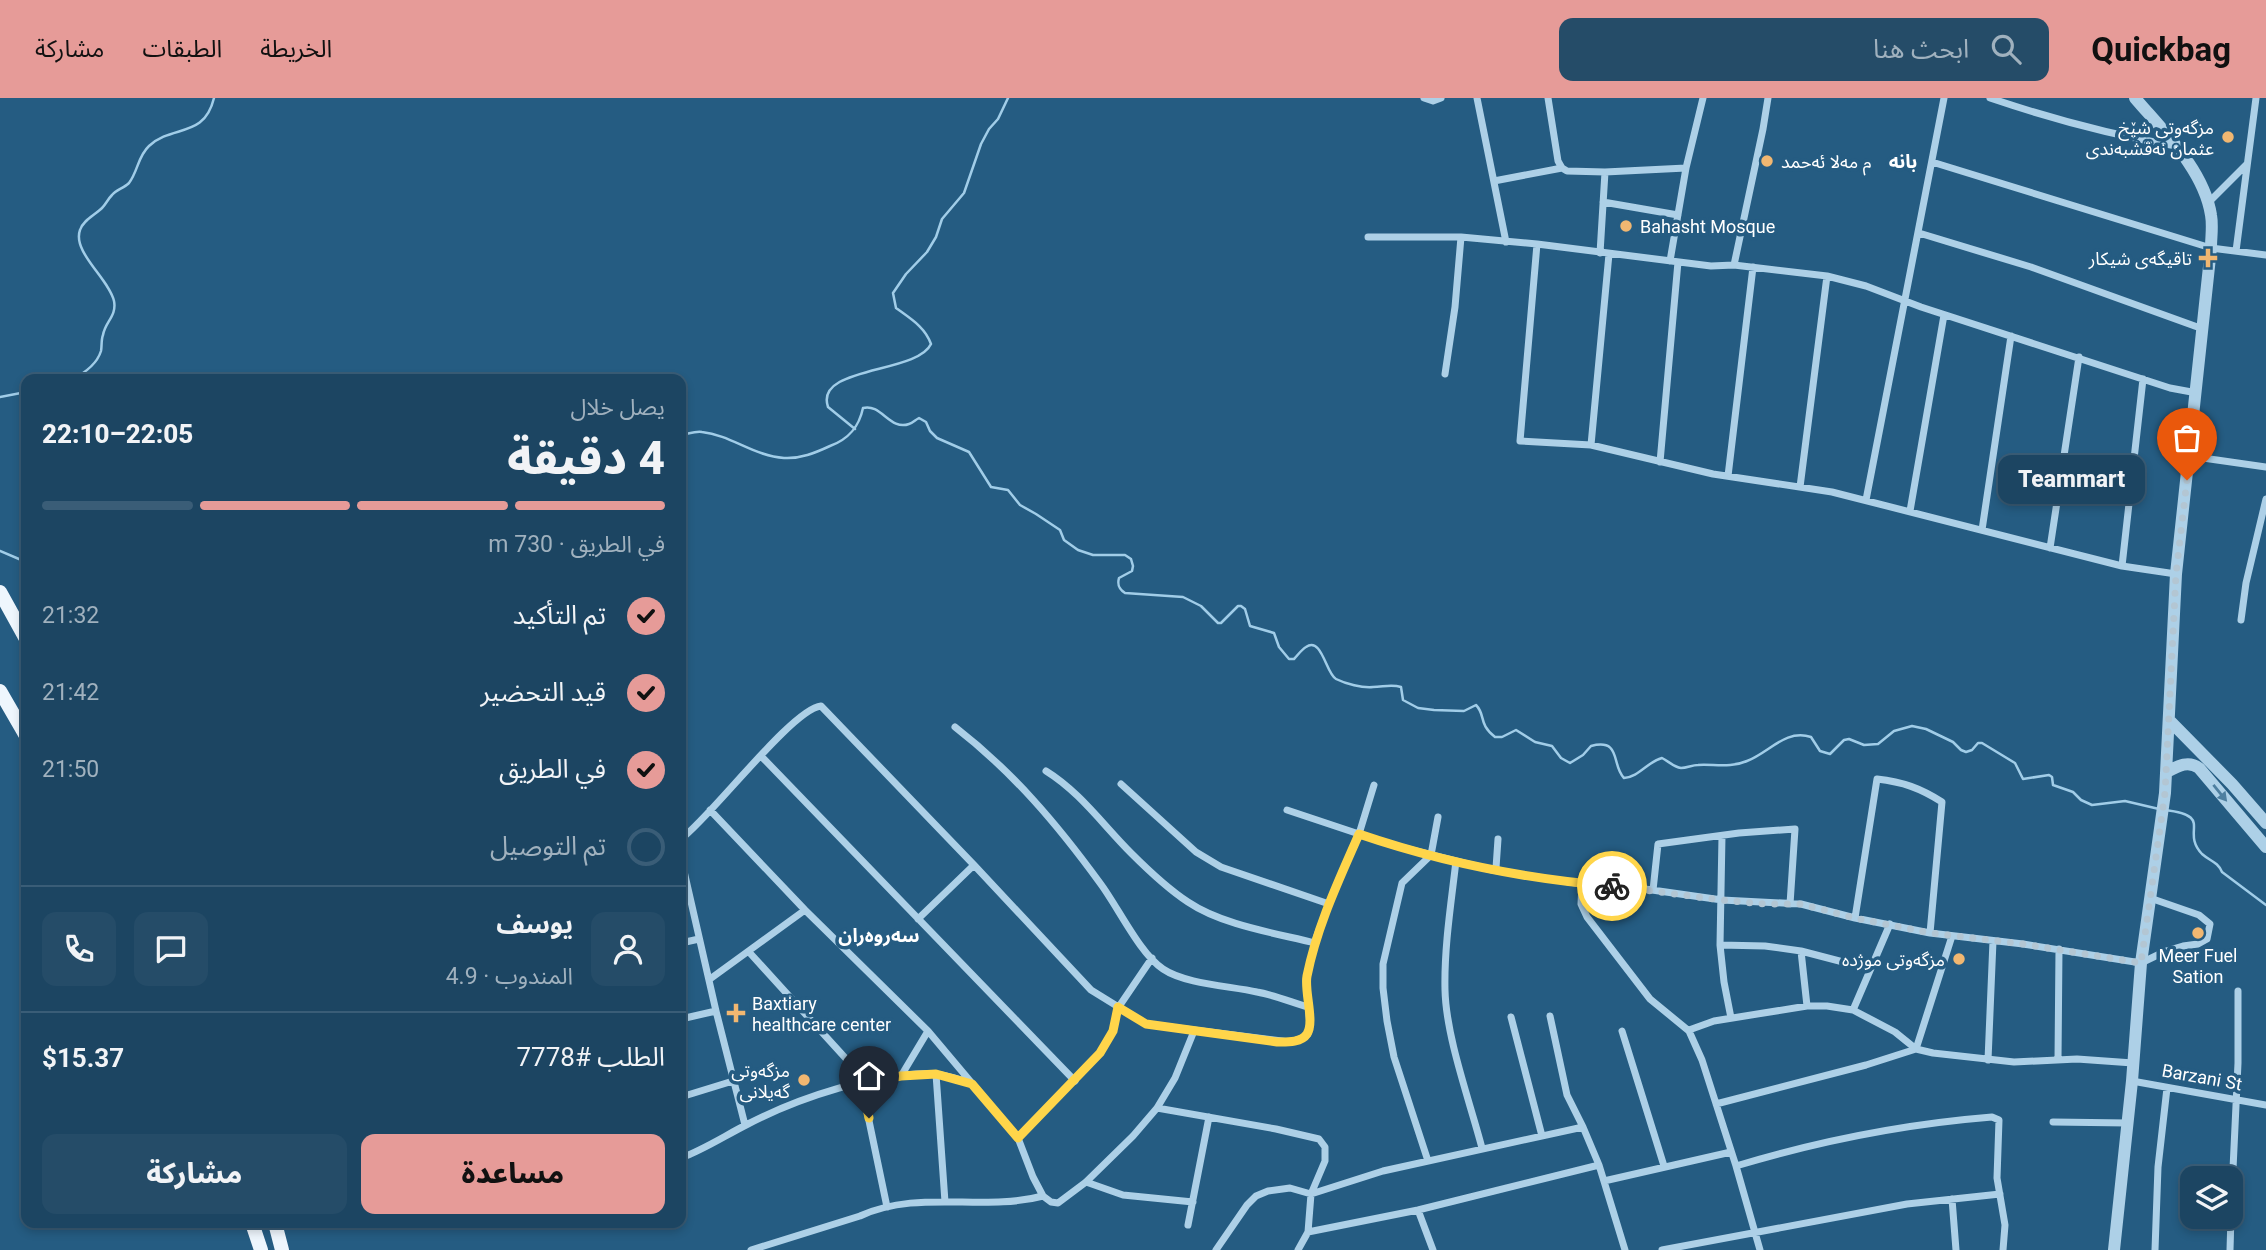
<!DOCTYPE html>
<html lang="ar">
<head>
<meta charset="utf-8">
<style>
  body { margin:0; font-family:Roboto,"Noto Sans Arabic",sans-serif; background:#254c68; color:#f1f3f6; direction:rtl; height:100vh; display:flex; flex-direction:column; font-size:26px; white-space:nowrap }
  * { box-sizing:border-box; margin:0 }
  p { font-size:23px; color:#a0b1be }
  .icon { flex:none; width:38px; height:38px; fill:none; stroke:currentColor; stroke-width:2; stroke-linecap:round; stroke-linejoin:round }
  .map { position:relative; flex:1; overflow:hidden; direction:ltr }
  .details { position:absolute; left:21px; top:276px; width:665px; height:854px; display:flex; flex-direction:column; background:#1c4562; border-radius:14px; box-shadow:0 4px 10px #0003,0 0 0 2px #3a5d77; direction:rtl }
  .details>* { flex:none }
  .buttons { position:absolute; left:2180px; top:1068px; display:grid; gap:14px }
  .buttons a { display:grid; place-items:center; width:63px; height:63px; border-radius:14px; background:#1c4562; box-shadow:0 4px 10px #0003,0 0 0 2px #3a5d77; font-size:35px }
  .pin { position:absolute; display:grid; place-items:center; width:60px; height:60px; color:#fff; margin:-72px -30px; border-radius:50% 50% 50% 0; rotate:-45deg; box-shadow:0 0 7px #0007 }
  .pin .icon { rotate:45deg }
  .courier { position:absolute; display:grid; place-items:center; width:70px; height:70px; margin:-35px; border:5px solid #ffd54a; border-radius:50%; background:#fff; color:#222; box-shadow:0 2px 9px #0007 }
  .bubble { position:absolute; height:49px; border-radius:14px; background:#1c4562; box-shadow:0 4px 10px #0003,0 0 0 2px #3a5d77; font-size:23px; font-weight:800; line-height:49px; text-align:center; direction:rtl }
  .overview em { font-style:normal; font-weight:800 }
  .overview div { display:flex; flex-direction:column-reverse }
  .overview { display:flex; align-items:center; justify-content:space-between; height:119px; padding:0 21px }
  h1 { font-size:46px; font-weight:800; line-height:52px }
  .bar { display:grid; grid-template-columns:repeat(4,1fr); gap:10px 7px; align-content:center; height:84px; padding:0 21px }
  .bar i { height:9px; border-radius:5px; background:#3a5d77 }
  .bar .on { background:#e69b98 }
  .bar p { grid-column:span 4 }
  .line { display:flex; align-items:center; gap:18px; padding:0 21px; border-top:2px solid #3a5d77 }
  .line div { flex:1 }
  .round { display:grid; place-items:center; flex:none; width:74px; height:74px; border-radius:14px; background:#254c68 }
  ol { padding:0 21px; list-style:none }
  li { display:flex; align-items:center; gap:21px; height:77px }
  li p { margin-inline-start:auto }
  li .icon { padding:7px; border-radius:50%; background:#e69b98; color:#111; stroke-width:4 }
  li:last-child { color:#a0b1be }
  li i { width:38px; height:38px; border:4px solid #3a5d77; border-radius:50% }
  .action { display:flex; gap:14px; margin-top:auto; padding:14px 21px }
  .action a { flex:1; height:80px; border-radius:14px; background:#e69b98; color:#111; font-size:28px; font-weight:800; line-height:80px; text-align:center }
  .action a+a { background:#254c68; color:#f1f3f6 }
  header { display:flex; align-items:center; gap:42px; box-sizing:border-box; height:98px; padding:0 35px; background:#e69b98; color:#111 }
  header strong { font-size:33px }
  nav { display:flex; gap:38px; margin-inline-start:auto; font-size:24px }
  .search { width:490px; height:63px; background:#254c68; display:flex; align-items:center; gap:18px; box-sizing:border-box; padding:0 24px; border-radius:14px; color:#a0b1be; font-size:26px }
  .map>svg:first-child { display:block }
</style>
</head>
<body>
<header>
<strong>Quickbag</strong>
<div class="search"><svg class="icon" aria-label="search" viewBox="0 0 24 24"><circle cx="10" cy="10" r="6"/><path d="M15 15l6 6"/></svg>ابحث هنا</div>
<nav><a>الخريطة</a><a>الطبقات</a><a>مشاركة</a></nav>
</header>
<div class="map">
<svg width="2266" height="1152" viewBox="0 0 2266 1152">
  <rect width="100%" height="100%" fill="#255c82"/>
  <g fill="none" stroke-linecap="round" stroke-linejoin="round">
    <path stroke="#a1cde8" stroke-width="2.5" d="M71,282c12,-6 26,-16 30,-29 1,-5 0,-11 2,-16 2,-13 14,-19 11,-34 -5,-22 -42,-49 -34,-71 3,-10 15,-15 22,-22 4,-4 6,-9 10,-13 4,-5 12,-7 17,-12 9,-12 9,-27 20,-37 24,-22 55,-7 65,-48
      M0,299l26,-5
      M855,331l-27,-22c-14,-41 89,-33 103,-63 -6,-17 -20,-25 -35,-36l-3,-15 13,-19 21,-22 9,-15 6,-18 22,-26 17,-49 8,-15 9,-10 10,-21
      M681,337c7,-1 14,-4 21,-3 29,3 52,24 82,26 16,1 31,-5 46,-12 19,-7 29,-19 33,-38 18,-5 27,23 46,16 4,-1 6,-4 10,-6l7,4 4,9 7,7 32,14 22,35 17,3 12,15 16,9 24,16 4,10 14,10 15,5h32l6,4 2,7 -1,5 -13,7c-2,7 0,11 6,15l58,4 18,9 17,17h3l17,-17h3l4,3 5,17 24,7 5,14 10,12h5c4,-4 8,-10 12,-12 16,-11 20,27 30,32 10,5 26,9 37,8 10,0 18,-3 28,0l2,13 15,8 16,2 30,1 12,-6c10,10 2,19 19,32h7l14,-7 19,12 17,4 9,12 9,5 13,-8 8,-9c31,-8 20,19 33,32 15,-1 23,-16 38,-20 6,3 12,9 19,10 6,0 11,-3 17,-3 16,-1 33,3 49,-4 23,-9 38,-32 64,-24l9,14 10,3 14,-14 5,-1 15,6 14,-1 16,-13 18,-5 14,3 27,13 8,8 5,2 6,-2 6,-7h4l33,20 8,16 26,-4 3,2 1,8 20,7 8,8 11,5 33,-4 34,8
      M0,453l26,11
      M2165,712c50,6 15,21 37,44 8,7 16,8 20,18l44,33"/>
    <path stroke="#add0e7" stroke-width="7" d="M1424,0l9,3 8,-3
      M1477,0l29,144
      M1548,0l10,63 4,7 5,3 38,1 81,-4
      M1990,0c62,21 122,37 186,48
      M1932,64l279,86 55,7
      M1494,83l68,-13
      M1603,104l75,13
      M2209,104l38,-38
      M1919,135l112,34 172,62
      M1368,139h93l76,7 174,22 23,-1 93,11 39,10 55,21 249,81 27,5
      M1537,146l-17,197 71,4 122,29 119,18 290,74 54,8
      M2236,153l20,-153
      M1600,155l5,-81
      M1670,163l16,-93 17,-70
      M1734,167l29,-136 5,-31
      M1445,276l10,-67 6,-70
      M1591,347l18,-191
      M2189,358l77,11
      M1660,364l18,-200
      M1728,378l25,-209
      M1800,389l27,-211
      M1866,402l78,-402
      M1910,413l34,-196
      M1982,432l29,-194
      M2050,450l29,-191
      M2122,468l21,-187
      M2241,522l5,-37 20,-84
      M955,629c58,45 102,97 145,156 18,24 40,71 63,86 22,15 67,17 94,23 17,3 34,10 51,15
      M761,658l314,325
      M1046,673c34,21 57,54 85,82 17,17 37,36 57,49 34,23 87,31 127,41
      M1121,686l75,68 25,15 108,37
      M710,712l95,100 123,121 90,107 15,39 10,19 8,6 7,1 28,-21 47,-46 24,-28 18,-30 19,-47
      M1287,712l105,35 100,25 4,-2 2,-29
      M1722,738l-2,109 4,37 7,36
      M681,741c30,-22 111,-130 140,-133l153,159 117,125 55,34 144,18 13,-4 5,-4 2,-8 -4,-46 10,-42 16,-42 27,-62 15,-49
      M681,760l35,153 29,114
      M1456,763c-5,43 -12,87 -11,129 1,47 25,112 37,158
      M1492,772l90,14 56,4 84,12 79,4 54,14 75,15 93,11 118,19 25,-12 17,-5 15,-2 9,-5 3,-15 -11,-9 -49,-17
      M1582,786l-1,20 6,13 63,82 39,32 13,29 34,106 24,84
      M1653,792l5,-46 81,-11 56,-4 -5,75
      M1855,820l22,-139c26,3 43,9 65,23l-12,131
      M918,821l56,-54
      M681,845l18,-4
      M1720,847l45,1 36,5 69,18
      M1801,853l6,55
      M749,854l110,121 28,134
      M710,881l95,-69
      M1853,912l37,-86
      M1550,918l17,79 16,32 16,38 26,85
      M1511,919l31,119
      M681,921l35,-8
      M1689,932l25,-9 93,-15h20l26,4 42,22 21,17 17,4 81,9 63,-3 56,4
      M1622,933l42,135
      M1988,962l5,-119
      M2058,962l1,-111
      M936,976l9,128
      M901,978l27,-45
      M2132,983l134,24
      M681,999l52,-16
      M1716,1006l150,-39 50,-16 36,-113
      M1157,1010l119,21 43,10 6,8v14l-14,33 -3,38 -10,18
      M2053,1024l75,1
      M1018,1040l82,-85 13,-22 5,-23 34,-50
      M681,1060c24,-9 45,-23 67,-34 50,-26 130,-53 187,-50 12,1 25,6 36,9
      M1428,1063l-34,-104 -7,-36 -4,-33v-24l19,-81 29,-28 7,-38
      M1736,1068c83,-25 169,-42 256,-49l7,3 -2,58 8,47 -2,25
      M1604,1083l127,-29
      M1086,1084l37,13 70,7
      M1952,1101l4,51
      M1418,1112l15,40
      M2231,1113l7,-148v-72
      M1188,1127l21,-108
      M1308,1134l110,-22 181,-45
      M751,1152l109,-34c58,-27 123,-4 183,-20
      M1216,1152l31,-45 9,-9 12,-5 22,-3 21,6 72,-23 200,-44
      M1662,1152l245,-46 93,-10
      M2155,1152l3,-83 9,-79
      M2230,1152l1,-34"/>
    <path stroke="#add0e7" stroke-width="12" d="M2169,622l63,64 34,39
      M2167,674c11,-6 21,-12 32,-4l67,79
      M2114,1152l18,-169 9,-118 24,-170 11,-219 35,-326c0,-11 2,-22 0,-33 -7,-45 -47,-83 -76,-117"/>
    <path stroke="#eef6fd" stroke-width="14" d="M0,494l26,47
      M0,593l26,45
      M252,1125l9,27
      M275,1125l7,27"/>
  </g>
  <defs><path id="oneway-solid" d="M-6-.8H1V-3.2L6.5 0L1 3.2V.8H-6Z" transform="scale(1.75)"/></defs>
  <use fill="#4e7fa0" href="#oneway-solid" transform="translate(2220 695) rotate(51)"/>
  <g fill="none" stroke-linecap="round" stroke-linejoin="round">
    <path stroke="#b3c6d3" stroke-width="7" stroke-dasharray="0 12.6" d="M1612,788l110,14 42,4h37l54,14 75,15 93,11 118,19 24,-170 11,-219 11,-94"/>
    <path stroke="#ffd54a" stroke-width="9" d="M869,1020l-7,-35 39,-7 35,-2 36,10 46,54 82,-85 13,-22 5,-24 28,17 131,18c9,0 24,1 30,-8 8,-12 -3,-43 0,-58 10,-50 32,-96 52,-142 82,28 167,45 253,52"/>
  </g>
  <g fill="#f1b771" stroke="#255c82" stroke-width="2.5">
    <circle cx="2228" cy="39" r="7"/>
    <circle cx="1767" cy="63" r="7"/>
    <circle cx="1626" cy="128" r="7"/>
    <path d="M2204.5 149.5h7v7h7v7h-7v7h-7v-7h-7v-7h7z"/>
    <circle cx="2198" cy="835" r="7"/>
    <circle cx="1959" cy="861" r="7"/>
    <path d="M732.5 904.5h7v7h7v7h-7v7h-7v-7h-7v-7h7z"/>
    <circle cx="804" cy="982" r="7"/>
  </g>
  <g text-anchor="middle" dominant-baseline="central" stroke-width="7" stroke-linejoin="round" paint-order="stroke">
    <g font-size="18" fill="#fff" stroke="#255c82" text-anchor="end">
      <text x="2214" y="29">مزگەوتی شێخ<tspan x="2214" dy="21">عثمان نەقشبەندی</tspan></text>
      <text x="1781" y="63" text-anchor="start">م مەلا ئەحمد</text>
      <text x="1640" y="128" text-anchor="start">Bahasht Mosque</text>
      <text x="2192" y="160">تاقیگەی شیکار</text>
      <text x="2198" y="857" text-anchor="middle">Meer Fuel<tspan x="2198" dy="21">Sation</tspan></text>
      <text x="1945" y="861">مزگەوتی موژدە</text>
      <text x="752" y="905" text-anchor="start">Baxtiary<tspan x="752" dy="21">healthcare center</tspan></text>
      <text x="790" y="972">مزگەوتی<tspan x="790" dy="21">گەیلانی</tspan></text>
    </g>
    <g font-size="18" fill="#fff" stroke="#255c82">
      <text transform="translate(2202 979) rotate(10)">Barzani St</text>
    </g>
    <g font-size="19" font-weight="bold" fill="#fff" stroke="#255c82">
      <text x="1903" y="63">بانە</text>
      <text x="879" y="837">سەروەران</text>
    </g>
  </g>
</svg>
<div class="buttons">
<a><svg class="icon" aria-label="layers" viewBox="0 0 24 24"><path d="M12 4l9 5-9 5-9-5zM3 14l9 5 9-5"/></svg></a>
</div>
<div class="pin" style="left:2187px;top:382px;background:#ea580c"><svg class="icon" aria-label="bag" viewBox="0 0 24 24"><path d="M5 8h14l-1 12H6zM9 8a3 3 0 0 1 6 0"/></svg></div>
<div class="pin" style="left:869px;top:1020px;background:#1f2937"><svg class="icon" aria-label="home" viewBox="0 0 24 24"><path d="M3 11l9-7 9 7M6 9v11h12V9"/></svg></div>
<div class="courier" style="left:1612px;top:788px"><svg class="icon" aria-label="bike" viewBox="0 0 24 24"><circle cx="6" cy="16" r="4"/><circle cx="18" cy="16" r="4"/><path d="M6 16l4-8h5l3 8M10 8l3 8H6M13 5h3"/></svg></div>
<div class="bubble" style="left:1998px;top:357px;width:147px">Teammart</div>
<section class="details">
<div class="overview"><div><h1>4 دقيقة</h1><p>يصل خلال</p></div><em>22:05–22:10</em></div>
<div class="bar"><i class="on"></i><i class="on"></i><i class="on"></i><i></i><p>في الطريق · 730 m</p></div>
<ol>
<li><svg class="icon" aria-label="check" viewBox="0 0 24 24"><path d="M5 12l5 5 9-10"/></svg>تم التأكيد<p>21:32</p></li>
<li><svg class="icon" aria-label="check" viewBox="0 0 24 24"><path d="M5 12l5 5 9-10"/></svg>قيد التحضير<p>21:42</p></li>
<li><svg class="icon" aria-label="check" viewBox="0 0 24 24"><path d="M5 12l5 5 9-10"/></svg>في الطريق<p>21:50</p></li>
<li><i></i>تم التوصيل</li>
</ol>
<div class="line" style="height:126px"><a class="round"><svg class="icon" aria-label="person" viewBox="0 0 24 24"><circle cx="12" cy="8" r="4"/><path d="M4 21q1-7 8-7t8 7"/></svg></a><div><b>يوسف</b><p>المندوب · 4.9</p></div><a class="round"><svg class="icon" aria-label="chat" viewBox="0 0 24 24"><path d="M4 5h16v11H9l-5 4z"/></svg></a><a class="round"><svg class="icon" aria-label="phone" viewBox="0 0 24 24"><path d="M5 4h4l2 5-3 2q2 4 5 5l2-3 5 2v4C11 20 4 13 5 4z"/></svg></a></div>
<div class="line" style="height:91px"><div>الطلب #7778</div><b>$15.37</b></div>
<div class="action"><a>مساعدة</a><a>مشاركة</a></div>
</section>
</div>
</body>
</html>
